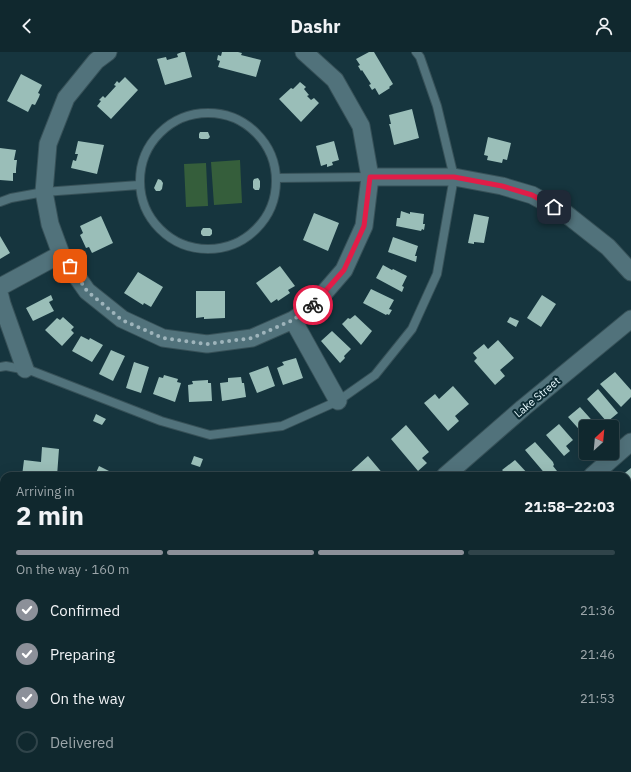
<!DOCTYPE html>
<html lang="en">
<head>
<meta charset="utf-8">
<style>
  body { margin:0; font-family:"IBM Plex Sans",sans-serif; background:#193036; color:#f1f3f6; height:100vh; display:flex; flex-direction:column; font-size:15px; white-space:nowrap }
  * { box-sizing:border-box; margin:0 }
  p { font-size:13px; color:#9ca6aa }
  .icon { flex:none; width:22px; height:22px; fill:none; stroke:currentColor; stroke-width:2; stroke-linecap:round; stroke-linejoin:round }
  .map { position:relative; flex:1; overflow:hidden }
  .side { position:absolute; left:0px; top:420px; width:631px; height:300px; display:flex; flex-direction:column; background:#10282e; border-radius:12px 12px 0 0; box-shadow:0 4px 16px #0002,0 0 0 1px #30444a }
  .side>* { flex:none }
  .needle { width:26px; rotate:26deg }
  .fabs { position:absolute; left:579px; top:368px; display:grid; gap:8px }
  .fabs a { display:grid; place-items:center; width:40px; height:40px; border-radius:4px; background:#10282e; box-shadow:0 4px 16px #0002,0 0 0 1px #30444a; font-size:20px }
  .pin { position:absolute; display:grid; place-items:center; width:34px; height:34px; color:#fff; margin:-17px; border-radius:8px; box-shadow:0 2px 6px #0006 }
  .courier { position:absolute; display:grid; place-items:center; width:40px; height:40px; margin:-20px; border:3px solid #e11d48; border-radius:50%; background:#fff; color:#222; box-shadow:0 1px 5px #0007 }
  .head em { font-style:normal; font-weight:800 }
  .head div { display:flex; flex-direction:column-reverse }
  .head { display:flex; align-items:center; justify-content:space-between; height:68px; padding:0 16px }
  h1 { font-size:26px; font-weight:800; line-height:30px }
  .bar { display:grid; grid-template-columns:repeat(4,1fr); gap:6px 4px; align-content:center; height:48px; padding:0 16px }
  .bar i { height:5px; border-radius:3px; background:#30444a }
  .bar .on { background:#8c9099 }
  .bar p { grid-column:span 4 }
  ol { padding:0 16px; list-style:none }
  li { display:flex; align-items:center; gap:12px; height:44px }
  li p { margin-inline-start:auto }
  li .icon { padding:4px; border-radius:50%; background:#8c9099; color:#fff; stroke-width:4 }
  li:last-child { color:#9ca6aa }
  li i { width:22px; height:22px; border:2px solid #30444a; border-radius:50% }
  header { display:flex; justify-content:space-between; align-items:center; height:52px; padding:0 16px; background:#10282e; font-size:18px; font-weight:800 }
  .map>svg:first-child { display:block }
</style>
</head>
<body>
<header><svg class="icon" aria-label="back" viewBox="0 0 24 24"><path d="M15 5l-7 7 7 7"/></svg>Dashr<svg class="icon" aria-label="person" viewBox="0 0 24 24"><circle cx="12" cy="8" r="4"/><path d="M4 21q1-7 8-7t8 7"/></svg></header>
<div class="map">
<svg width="631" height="720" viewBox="0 0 631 720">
  <rect width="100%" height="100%" fill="#16353e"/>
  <path fill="#355e3b" d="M240,108l2,43 -28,2 -3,-43z
    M206,111l2,43 -22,1 -2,-43z"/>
  <path fill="#9abeb8" d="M182,0h3l7,25 -27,8 -8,-26 9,-2 1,3 11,-3 -1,-3z
    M222,0h16l4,1 -1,2 20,5 -5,17 -38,-10 2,-6 -3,-1 1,-5 3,1z
    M369,0h5l19,32 -4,3 1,1 -11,7 -4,-7 -3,2 -3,-5 2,-1 -9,-14 -1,1 -3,-5 2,-1 -4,-6z
    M21,22l21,11 -4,8 2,1 -1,3 -4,8 -3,-1 -4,8 -21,-11z
    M125,25l13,13 -27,29 -14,-13 4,-5 -2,-1 4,-4 2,2 11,-12 -2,-1 3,-4 2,2z
    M300,30l6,5 -2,2 5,6 -2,1 4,4 3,-2 5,5 -18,19 -22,-23 12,-11 2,1z
    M412,57l7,29 -25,7 -4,-18 -1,-3h2l-2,-9z
    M200,80h8l2,5 -2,2h-7l-2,-1v-4z
    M488,85l23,6 -4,17 -4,-1 -1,4 -15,-3 1,-4 -4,-1z
    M78,89l26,4 -7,29 -26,-6 2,-8 3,1 2,-7h-3z
    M334,89l5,19 -7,2 1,3 -6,2v-3l-6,2 -5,-20z
    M0,96l16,2 -2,10h3l-1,9v4h-3v8l-13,-1z
    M258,126l2,3v6l-1,3h-4l-2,-2v-7l1,-2z
    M158,127l3,1 2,3 -1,6 -2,2h-4l-2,-3z
    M401,159l9,3v-2l14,2 -1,10h2l-1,6 -2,-1 -1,2 -25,-5 1,-8h3z
    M314,161l25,10 -11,28 -25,-11z
    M474,162l15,3 -5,26 -10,-1v2l-6,-1z
    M101,164l12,27 -21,10 -3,-6 -3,1 -6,-13 3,-2 -3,-7z
    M203,176h7l2,2v4l-2,2h-7l-2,-2v-3z
    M0,184l10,17 -10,6z
    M393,185l25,9 -3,10h2l-1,6 -28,-10z
    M383,213l9,5 1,-1 14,7 -5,10 2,1 -2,5 -26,-14z
    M280,214l15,20 -7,4 2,3 -12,8 -1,-2 -6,4 -15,-20z
    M138,220l25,15 -12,20 -7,-4 -1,2 -19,-12z
    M371,237l23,11 -5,9 3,1 -3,5 -2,-1 -1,1 -23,-12z
    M196,239h29v27l-21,1v-2l-8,1z
    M51,243l2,5 -4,2 5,9 -21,10 -7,-13z
    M542,243l14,9 -15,23 -14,-9z
    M355,263l17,16 -11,14 -19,-21 6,-6 2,1z
    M63,265l11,10 -3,3 3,3 -12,13 -17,-16 12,-12 3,2z
    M510,265l9,4 -3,6 -9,-5z
    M332,279l19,18 -7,7 1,2 -5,5 -19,-22z
    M81,284l8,4 1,-2 13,7 -11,17 -20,-11z
    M498,288l16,18 -14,12 5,6 -10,9 -21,-24 3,-3 -4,-5 11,-9 4,5z
    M111,298l14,6 -12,25 -14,-7z
    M296,306l7,20 -20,7 -6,-17 7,-3 -2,-3z
    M134,310l15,5 -8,26 -15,-5z
    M268,314l7,20 -18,7 -8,-20z
    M615,320l16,18v7l-10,10 -21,-23z
    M164,323l14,4 -1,3 4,1 -6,19 -22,-8 6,-17 4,1z
    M241,325l1,6h2l2,14 -24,4 -2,-18 8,-1v-4z
    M208,328v3h3l1,18 -23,1 -1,-17 5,-1 -1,-3z
    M453,334l16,18 -14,12 4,5 -11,10 -24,-28 11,-9 4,5z
    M598,337l20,24 -11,9 -20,-23z
    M580,355l18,20h-12v10l-18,-20z
    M96,362l10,5 -4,6 -9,-4z
    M559,372l14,16 -7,6 4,5 -6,5 -18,-21z
    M406,373l23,27 -7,6 5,5 -9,8 -27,-32z
    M535,390l18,20 1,3 -1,1 4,5 -6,5h-4l-22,-26z
    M42,395l17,2 -2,27h-35l2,-16 17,2z
    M194,404l9,3 -3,8 -9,-3z
    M368,404l16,19 -1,1h-37z
    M515,408l15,16h-22l-6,-6z
    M99,414l16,8 -1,2h-29l3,-5 7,4z
    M631,416v22l-4,-5v-9h-6z
    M631,458v16l-4,-5v-7z
    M0,506h4v22h-4z
    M524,716h23l-1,4h-23z"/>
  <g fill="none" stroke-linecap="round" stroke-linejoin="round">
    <defs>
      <path id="service" d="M140 129a68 68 0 1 1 136 0a68 68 0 1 1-136 0Z
        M276,126l94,-1
        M0,150l11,-4 33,-6 95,-7
        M0,315l6,-1 26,5 129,50 49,14 72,-9 56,-25 37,-26 37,-46 25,-55 17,-97 -17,-71 -17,-49 -4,-5"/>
      <path id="minor" d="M108,0l-12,9 -30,37 -18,46 -4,48 6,32 11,30 26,37 35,28 41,19 44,6 45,-6 41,-18 19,-13 32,-37 20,-44 6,-49 -9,-51 -26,-46 -31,-28
        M370,125h84l48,9 30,9 33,18 43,34 23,25
        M0,235l61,-33
        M0,244l2,8 23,65
        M293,268l45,81
        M445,424l78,-68 108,-89
        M592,424l39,-34
        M0,470l4,1
        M157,720l2,-4
        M239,720l4,-4"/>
    </defs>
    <use href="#service" stroke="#375158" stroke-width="10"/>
    <use href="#minor" stroke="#375158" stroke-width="19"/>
    <use href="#service" stroke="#51727b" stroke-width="8"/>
    <use href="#minor" stroke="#51727b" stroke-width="17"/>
  </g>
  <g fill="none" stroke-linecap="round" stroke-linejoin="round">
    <path stroke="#9eb4bb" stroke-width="4" stroke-dasharray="0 7.2" d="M70,214l17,25 35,29 41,18 44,6 45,-6 41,-18 20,-15"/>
    <path stroke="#e11d48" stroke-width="5" d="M313,253l31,-35 20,-44 6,-49h84l48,9 30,9 22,12"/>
  </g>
  <g text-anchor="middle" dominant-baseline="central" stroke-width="4" stroke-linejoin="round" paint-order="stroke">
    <g font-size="11" fill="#e7f9fe" stroke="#0b2b33">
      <text transform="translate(537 345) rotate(-40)">Lake Street</text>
    </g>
  </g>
</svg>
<div class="fabs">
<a><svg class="needle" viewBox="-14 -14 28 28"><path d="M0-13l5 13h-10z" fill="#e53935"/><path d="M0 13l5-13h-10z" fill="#9ca6aa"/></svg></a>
</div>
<div class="pin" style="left:70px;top:214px;background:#ea580c"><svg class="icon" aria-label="bag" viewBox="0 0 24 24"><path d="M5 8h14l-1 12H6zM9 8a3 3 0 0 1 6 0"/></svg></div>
<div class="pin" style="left:554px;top:155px;background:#1f2937"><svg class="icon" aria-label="home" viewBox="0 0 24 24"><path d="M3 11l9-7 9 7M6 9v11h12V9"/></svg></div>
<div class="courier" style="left:313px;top:253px"><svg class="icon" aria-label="bike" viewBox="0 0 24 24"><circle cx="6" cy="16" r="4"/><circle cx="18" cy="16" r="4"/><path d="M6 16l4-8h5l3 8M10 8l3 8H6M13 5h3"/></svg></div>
<section class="side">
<div class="head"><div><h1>2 min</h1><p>Arriving in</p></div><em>21:58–22:03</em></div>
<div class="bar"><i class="on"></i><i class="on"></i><i class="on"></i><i></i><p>On the way · 160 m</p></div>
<ol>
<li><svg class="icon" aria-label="check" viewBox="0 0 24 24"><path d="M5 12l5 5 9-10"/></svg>Confirmed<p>21:36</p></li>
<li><svg class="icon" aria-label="check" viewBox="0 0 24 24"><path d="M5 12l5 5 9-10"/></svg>Preparing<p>21:46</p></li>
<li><svg class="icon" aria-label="check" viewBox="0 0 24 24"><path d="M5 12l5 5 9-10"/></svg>On the way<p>21:53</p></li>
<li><i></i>Delivered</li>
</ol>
</section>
</div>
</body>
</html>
